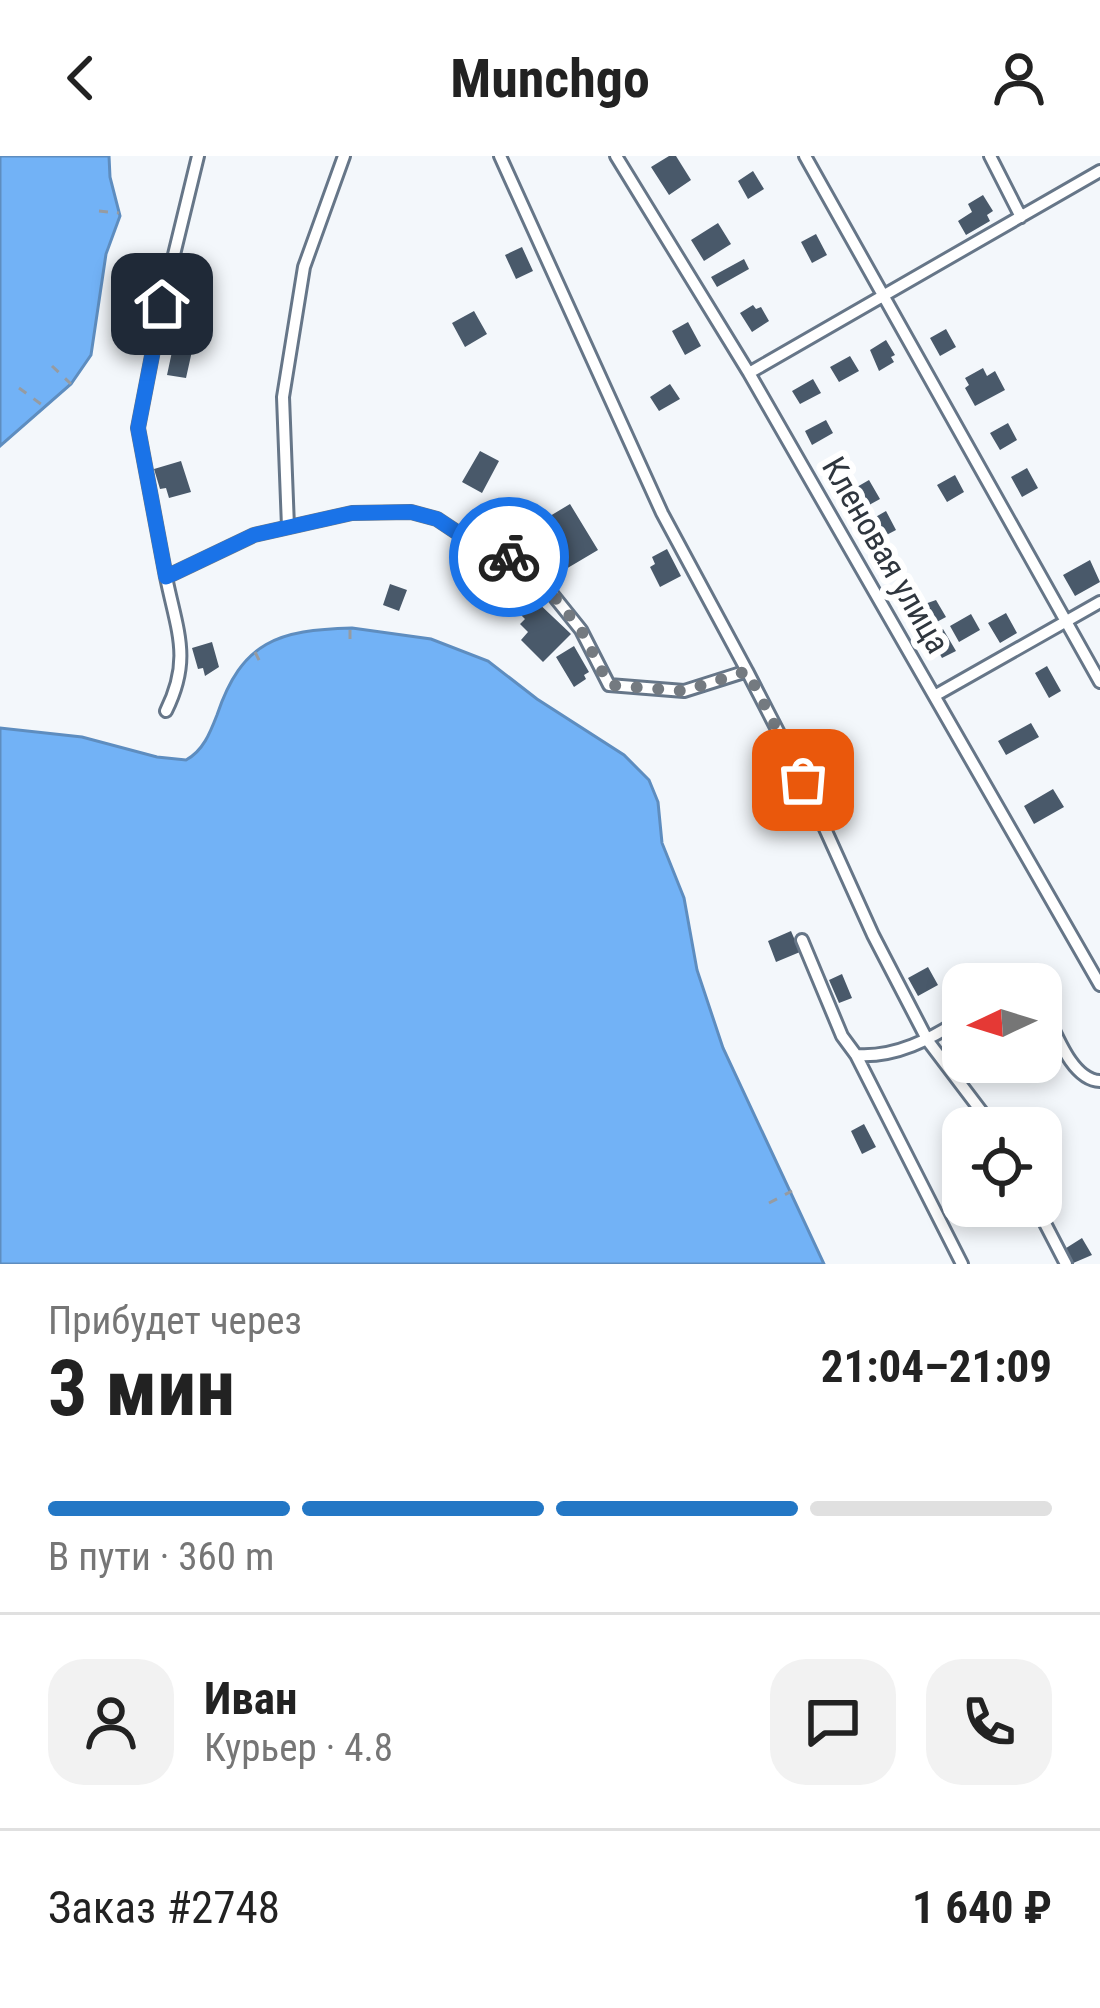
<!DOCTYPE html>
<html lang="ru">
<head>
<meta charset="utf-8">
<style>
  body { margin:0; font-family:"Roboto Condensed",sans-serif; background:#f2f2f2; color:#222; height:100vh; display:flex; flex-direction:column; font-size:45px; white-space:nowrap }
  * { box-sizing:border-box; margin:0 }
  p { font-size:39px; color:#767676 }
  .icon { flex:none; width:66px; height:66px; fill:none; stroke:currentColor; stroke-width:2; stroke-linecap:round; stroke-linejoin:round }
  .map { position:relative; height:1108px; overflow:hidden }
  .sheet { display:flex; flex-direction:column; background:#fff; flex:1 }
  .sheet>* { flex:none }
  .needle { width:78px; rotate:266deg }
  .controls { position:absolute; left:942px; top:807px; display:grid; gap:24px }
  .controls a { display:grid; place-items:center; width:120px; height:120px; border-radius:24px; background:#fff; box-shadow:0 6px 18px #0003; font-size:60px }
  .pin { position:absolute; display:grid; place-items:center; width:102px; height:102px; color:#fff; margin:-51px; border-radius:24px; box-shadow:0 6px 18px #0006 }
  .courier { position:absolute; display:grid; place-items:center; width:120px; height:120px; margin:-60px; border:9px solid #1a73e8; border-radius:50%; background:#fff; color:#222; box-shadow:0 3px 15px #0007 }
  .summary em { font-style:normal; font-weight:700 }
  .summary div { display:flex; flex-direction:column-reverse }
  .summary { display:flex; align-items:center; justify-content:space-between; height:204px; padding:0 48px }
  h1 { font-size:78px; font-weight:700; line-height:90px }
  .bar { display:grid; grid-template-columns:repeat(4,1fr); gap:18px 12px; align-content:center; height:144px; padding:0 48px }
  .bar i { height:15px; border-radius:9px; background:#e0e0e0 }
  .bar .on { background:#2377c5 }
  .bar p { grid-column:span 4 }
  .line { display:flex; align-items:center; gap:30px; padding:0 48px; border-top:3px solid #e0e0e0 }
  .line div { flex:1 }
  .round { display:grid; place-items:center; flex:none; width:126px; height:126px; border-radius:36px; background:#f2f2f2 }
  header { display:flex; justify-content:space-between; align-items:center; height:156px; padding:0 48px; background:#fff; font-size:54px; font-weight:700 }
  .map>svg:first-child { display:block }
</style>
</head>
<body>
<header><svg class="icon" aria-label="back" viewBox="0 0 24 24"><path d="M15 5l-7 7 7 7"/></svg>Munchgo<svg class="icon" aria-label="person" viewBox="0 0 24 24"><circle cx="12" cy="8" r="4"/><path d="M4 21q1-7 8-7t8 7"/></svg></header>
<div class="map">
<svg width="1100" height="1108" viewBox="0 0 1100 1108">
  <rect width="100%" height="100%" fill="#f3f7fb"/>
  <path fill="#72b2f6" stroke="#5e8dbf" stroke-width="3" d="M0,0h109l1,21 10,39 -14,38 -15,101 -20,29 -71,62z
    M352,472l79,11 57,22 49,38 87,56 25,25 9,22 4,41 22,55 13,72 26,78 101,216h-824v-536l82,9 75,20 29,3c17,-9 24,-27 31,-45 25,-74 61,-85 135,-87z"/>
  <path fill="#49596a" d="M669,0h7l15,24 -22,15 -18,-28z
    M753,15l11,18 -16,10 -10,-18z
    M983,39l10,16 -6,4 3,6 -24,14 -8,-14 14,-9 -4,-8z
    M718,67l13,21 -27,17 -13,-21z
    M816,78l11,21 -15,8 -11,-21z
    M522,91l11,24 -17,8 -11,-24z
    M744,103l5,10 -32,18 -6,-10z
    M753,149l3,4 5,-2 8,14 -17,11 -12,-19z
    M474,155l13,23 -22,13 -13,-24z
    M688,166l13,24 -16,9 -13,-24z
    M946,173l10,18 -16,9 -10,-18z
    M886,184l9,15 -4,2 3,5 -15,9 -9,-21z
    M173,191l19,4 -6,27 -19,-3z
    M850,200l9,15 -20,11 -9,-15z
    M983,212l4,8 8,-5 10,19 -30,16 -10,-18 4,-3 -4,-7z
    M813,223l8,14 -21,11 -8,-13z
    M670,228l10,15 -21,12 -9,-14z
    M826,264l7,13 -21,12 -7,-14z
    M1008,267l9,17 -17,10 -10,-17z
    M480,295l19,10 -17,32 -20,-11z
    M181,305l10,31 -22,6 -3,-10 -6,1 -6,-20z
    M1027,312l11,20 -16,9 -11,-20z
    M955,319l9,17 -17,10 -10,-17z
    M869,324l11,19 -20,11 -10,-19z
    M570,348l28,46 -49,29 -11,-18 29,-18 -17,-27z
    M886,355l10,19 -21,11 -10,-18z
    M667,393l14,27 -21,11 -10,-20 5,-3 -3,-7z
    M1090,404l10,22 -25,14 -12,-21z
    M390,428l17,6 -8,21 -16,-6z
    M534,443l37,35 -28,28 -22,-22 7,-8 -8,-8 5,-5 -5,-5z
    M936,444l10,17 -26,14 -12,-21z
    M1006,457l11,20 -17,10 -12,-20z
    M971,458l9,16 -21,12 -9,-16z
    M943,473l13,22 -14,7 -12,-22z
    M212,486l7,25 -14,9 -2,-8 -5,1 -6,-21z
    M574,490l15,26 -5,3 2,4 -12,8 -18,-30z
    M1047,510l14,25 -12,7 -14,-25z
    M1031,567l8,14 -33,18 -8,-14z
    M773,609l10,16 -19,10 -9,-16z
    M1053,633l11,18 -30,17 -10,-18z
    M798,635l5,12 -9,3 3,8 -22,9 -7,-20z
    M791,775l9,21 -24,10 -8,-21z
    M928,811l10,18 -20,11 -10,-18z
    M842,818l10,24 -13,5 -10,-23z
    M864,968l12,23 -14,7 -11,-23z
    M1082,1082l10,17 -21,9 -8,-14z"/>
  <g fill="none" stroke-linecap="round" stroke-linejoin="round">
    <defs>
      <path id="street" d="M198,0l-36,148 -24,124 28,149 88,-42 98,-22 59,-1 26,7 33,22 58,23 53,66 28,55 75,6 63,-20 -85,-158 -162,-357
        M616,0l133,217 351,612
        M805,0l295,526
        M990,0l31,61
        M749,217l351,-202
        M288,371l-5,-130 21,-130 40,-111
        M166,421c11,54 26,82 0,134
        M747,515l56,109 70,155 55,106 66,87
        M936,539l164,-93
        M802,784l40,96 14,19
        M1007,828l12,-8 12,8
        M1041,847c13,24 29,77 59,78
        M1036,1050l30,58
        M962,1108l-106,-209c39,3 75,-16 107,-37"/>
    </defs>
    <use href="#street" stroke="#667688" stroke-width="16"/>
    <path stroke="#969ba1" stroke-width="3" stroke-dasharray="9 9" stroke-linecap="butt" d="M99,55l20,2
      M52,210l19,18
      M19,232l26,19
      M350,483v-11
      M255,496l5,10
      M769,1047l23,-12"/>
    <use href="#street" stroke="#fff" stroke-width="10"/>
  </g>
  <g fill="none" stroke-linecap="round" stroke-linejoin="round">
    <path stroke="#747a80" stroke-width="12" stroke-dasharray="0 21.6" d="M509,401l19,7 53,66 28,55 75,6 63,-20 56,109"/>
    <path stroke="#1a73e8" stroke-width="15" d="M162,148l-24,124 28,149 88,-42 98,-22 59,-1 26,7 33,22 39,16"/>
  </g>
  <g text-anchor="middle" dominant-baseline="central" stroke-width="12" stroke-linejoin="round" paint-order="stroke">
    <g font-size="33" fill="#2f363e" stroke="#fff">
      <text transform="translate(886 399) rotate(60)">Кленовая улица</text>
    </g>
  </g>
</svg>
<div class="controls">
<a><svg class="needle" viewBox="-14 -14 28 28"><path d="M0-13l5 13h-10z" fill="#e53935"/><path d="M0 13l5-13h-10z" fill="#767676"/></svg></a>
<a><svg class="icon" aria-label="locate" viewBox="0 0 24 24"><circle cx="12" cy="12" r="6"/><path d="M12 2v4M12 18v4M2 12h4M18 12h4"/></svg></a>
</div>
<div class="pin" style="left:803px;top:624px;background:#ea580c"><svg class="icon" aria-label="bag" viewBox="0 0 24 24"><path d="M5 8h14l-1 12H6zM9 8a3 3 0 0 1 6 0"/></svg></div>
<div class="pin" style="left:162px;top:148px;background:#1f2937"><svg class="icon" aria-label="home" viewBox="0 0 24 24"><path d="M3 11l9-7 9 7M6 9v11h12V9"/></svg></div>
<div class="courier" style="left:509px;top:401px"><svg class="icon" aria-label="bike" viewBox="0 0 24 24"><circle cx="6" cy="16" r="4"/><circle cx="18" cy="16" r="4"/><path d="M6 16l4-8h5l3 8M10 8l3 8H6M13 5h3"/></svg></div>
</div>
<section class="sheet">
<div class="summary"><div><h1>3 мин</h1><p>Прибудет через</p></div><em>21:04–21:09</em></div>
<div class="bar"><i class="on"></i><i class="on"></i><i class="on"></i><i></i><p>В пути · 360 m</p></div>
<div class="line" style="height:216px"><a class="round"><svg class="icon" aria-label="person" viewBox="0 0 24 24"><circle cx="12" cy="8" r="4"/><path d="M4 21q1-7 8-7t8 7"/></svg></a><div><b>Иван</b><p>Курьер · 4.8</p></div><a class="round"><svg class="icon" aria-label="chat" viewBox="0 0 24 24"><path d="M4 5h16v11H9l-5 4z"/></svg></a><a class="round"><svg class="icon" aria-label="phone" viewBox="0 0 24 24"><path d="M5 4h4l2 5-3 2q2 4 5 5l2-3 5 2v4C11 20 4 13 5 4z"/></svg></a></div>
<div class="line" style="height:156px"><div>Заказ #2748</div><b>1 640 ₽</b></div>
</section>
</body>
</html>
